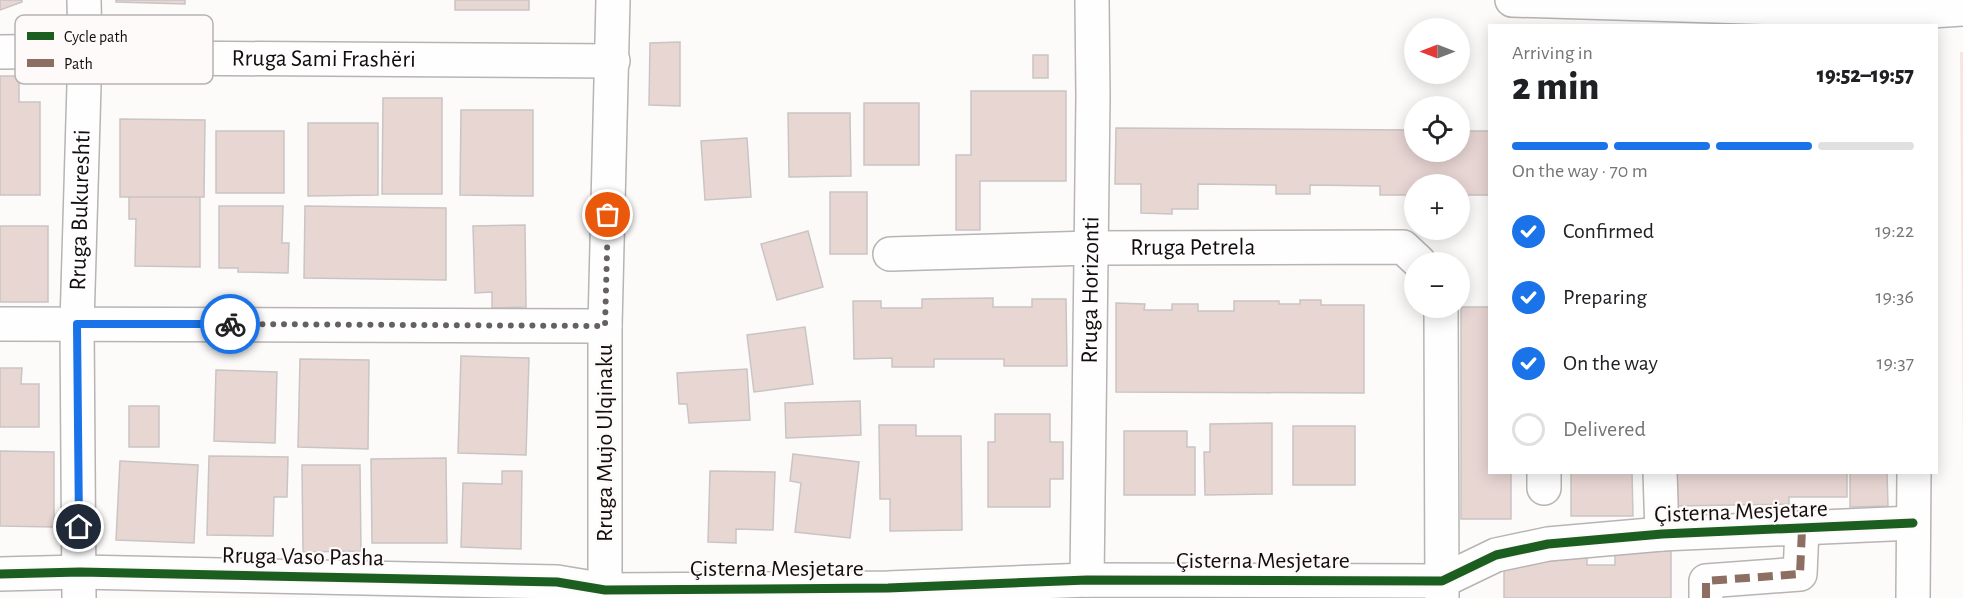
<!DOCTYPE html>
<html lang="en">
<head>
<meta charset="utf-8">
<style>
  body { margin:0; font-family:"Alegreya Sans",sans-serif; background:#f6f6f6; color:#202124; height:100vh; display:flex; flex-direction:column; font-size:22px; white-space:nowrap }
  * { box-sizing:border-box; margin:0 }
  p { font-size:20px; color:#757577 }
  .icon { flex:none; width:33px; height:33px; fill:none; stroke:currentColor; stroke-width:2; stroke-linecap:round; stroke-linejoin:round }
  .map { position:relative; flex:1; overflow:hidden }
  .side { position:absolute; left:1488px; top:24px; width:450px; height:450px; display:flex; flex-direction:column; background:#fff; border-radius:0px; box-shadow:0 3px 15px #0003 }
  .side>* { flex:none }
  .needle { width:39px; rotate:270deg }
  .tools { position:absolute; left:1404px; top:18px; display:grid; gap:12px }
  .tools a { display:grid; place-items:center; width:66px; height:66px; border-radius:50%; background:#fff; box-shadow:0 3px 15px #0003; font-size:30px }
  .pin { position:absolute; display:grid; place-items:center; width:51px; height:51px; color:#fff; margin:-26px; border:3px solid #fff; border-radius:50%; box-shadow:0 2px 6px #0007 }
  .courier { position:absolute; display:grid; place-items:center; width:60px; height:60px; margin:-30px; border:4px solid #1a73e8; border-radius:50%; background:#fff; color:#222; box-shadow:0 2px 8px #0007 }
  .summary em { font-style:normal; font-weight:800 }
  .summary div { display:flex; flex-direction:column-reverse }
  .summary { display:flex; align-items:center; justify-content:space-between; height:102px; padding:0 24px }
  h1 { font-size:39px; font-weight:800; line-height:45px }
  .bar { display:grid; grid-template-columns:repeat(4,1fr); gap:9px 6px; align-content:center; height:72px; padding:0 24px }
  .bar i { height:8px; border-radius:4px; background:#e0e0e0 }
  .bar .current { background:#1a73e8 }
  .bar p { grid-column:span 4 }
  ol { padding:0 24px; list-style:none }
  li { display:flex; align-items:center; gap:18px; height:66px }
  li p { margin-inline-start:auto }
  li .icon { padding:6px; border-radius:50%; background:#1a73e8; color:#fff; stroke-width:4 }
  li:last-child { color:#757577 }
  li i { width:33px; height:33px; border:3px solid #e0e0e0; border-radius:50% }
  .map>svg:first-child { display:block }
</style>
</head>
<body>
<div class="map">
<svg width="1963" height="598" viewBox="0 0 1963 598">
  <rect width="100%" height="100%" fill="#fcfbfa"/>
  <path fill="#f9e4e0" d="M1960,52h3v420z"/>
  <path fill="#e8d6d3" stroke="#c8c5c4" stroke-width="1.5" d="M0,0h22v2l-22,8z
    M116,0h69v4l-69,-2z
    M455,0h74v10h-74z
    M680,42v64l-31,-1 1,-62z
    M1033,55h15v23h-15z
    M0,76h19v26h21v93h-40z
    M971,91h95v90h-86v49h-24v-75h15z
    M383,98h59v96h-60z
    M864,103h55v62h-55z
    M461,110h72v86l-73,-1z
    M788,113h62l1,63 -62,1z
    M120,119l85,1 -1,77h-84z
    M308,123h70v72l-70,1z
    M1116,128l298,2v22h46v-21h30v64h-30v-11h-46v11h-34v-9l-70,-1v9h-34v-9l-78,-1v25h-26v5l-31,-1v-29h-26z
    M216,131h68v62h-68z
    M747,138l4,59 -46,3 -4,-59z
    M830,192h37v62h-37z
    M129,197h71v70l-65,-1 1,-47h-7z
    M219,206h64l-1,37h7l-1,30 -50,-1v-4h-19z
    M305,206l141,2v72l-142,-2z
    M525,225l1,82 -34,1v-16l-17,1 -2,-67z
    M0,226h48v76h-48z
    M808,231l15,56 -46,13 -16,-56z
    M993,298v9h39v-8h34l1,67h-63v-7h-70v8h-42v-9l-38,1 -1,-58h28v7h41v-9z
    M1300,300h21v5h43v88l-248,-1v-89l29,1 -1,6h28v-6h26v7h36v-10h45v3h21z
    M1461,307h29v165h21v47h-50z
    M805,327l8,57 -59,8 -7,-57z
    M461,356l68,2 -3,97 -68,-2z
    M300,359l69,1 -1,89 -70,-2z
    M0,368h22l-1,16h18v43h-39z
    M747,369l3,51 -61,3 -2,-19h-8l-2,-31z
    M216,370l61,2 -2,71 -61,-2z
    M860,401l1,34 -75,3 -1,-35z
    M129,406h30v41h-30z
    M995,414h55v28h13v37h-13v28h-62v-65h7z
    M1272,423v71l-67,1 -1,-43h6v-28z
    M879,425h37v11h45l1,94 -72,1v-32h-10z
    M1293,426h62v59h-62z
    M1124,431h63v16h8v48h-71z
    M0,451l54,1v75l-54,-1z
    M793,454l66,8 -9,76 -55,-6 6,-49 -11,-2z
    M209,456l79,1 -1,40h-13l-1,39 -66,-1z
    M446,458l1,85h-75l-1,-84z
    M120,461l78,4 -4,78 -78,-3z
    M302,465h58l1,86 -58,1z
    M502,471h20l-1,78 -60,-2 2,-64 39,1z
    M710,471l65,1 -2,58 -37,-1v14l-28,-1z
    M1571,472h61l1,44h-62z
    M1673,472h174v25h-58v7l-116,2z
    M1850,472h37l1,34 -38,1z
    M1671,538v60h-167v-33l19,-7h64v7h28v-16z"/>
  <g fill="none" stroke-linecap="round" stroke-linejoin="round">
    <defs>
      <g id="minor">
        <path d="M1512,0l404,12 47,-3"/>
        <path id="s1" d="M0,52l85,-1 76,7 452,3"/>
        <path id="s2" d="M890,254l200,-6 313,-1 16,15"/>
        <path d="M1441,308l1,290"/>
        <path d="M0,324l605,2"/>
        <path d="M1544,472v16"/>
        <path d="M1660,472l2,62"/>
        <path d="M0,574l80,-2 477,10 48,8 283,-2 199,-8 355,1 54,-26 52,-11 114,-10 251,-11"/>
        <path id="s3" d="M1087,580l6,-483 -1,-97"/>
        <path id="s4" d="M79,598l-2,-274 8,-273 -1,-51"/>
        <path d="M605,598v-272l8,-326"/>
        <path d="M1706,598v-17l94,-7 2,-45"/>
        <path d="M1913,598l1,-126"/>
      </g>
    </defs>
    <use href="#minor" stroke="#b7b4b3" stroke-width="36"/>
    <use href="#minor" stroke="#fffefe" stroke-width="33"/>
    <path stroke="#8d6e63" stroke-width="8" stroke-dasharray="15 8" stroke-linecap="butt" d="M1706,598v-17l94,-7 2,-45"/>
    <defs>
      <path id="cycleway" d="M0,574l80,-2 477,10 48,8 283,-2 199,-8 355,1 54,-26 52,-11 114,-10 251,-11"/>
    </defs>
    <use href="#cycleway" stroke="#fdfaf9" stroke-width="13"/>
    <use href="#cycleway" stroke="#1b5e20" stroke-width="9"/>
  </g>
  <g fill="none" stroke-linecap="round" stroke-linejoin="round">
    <path stroke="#656160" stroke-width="6" stroke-dasharray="0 10.8" d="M230,324l375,2 3,-111"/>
    <path stroke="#1a73e8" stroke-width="8" d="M79,527l-2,-203h153"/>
  </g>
  <g text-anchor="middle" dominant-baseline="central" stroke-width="4.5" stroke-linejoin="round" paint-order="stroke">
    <g font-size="24" fill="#130e0d" stroke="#fdfaf9">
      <text stroke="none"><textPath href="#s1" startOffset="324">Rruga Sami Frashëri</textPath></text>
      <text stroke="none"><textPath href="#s4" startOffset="388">Rruga Bukureshti</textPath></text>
      <text stroke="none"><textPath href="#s2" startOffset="303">Rruga Petrela</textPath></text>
      <text stroke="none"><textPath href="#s3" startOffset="290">Rruga Horizonti</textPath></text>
      <text transform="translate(605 443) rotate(-90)">Rruga Mujo Ulqinaku</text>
      <text transform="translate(1741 512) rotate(-2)">Çisterna Mesjetare</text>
      <text transform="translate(303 557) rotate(1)">Rruga Vaso Pasha</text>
      <text x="1263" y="561">Çisterna Mesjetare</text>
      <text x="777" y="569">Çisterna Mesjetare</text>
    </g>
  </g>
  <rect x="15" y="15" width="198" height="69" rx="9" fill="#fdfaf9" stroke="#b7b3b2" stroke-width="1.5"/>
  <rect x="27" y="32" width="27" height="8" fill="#1b5e20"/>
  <rect x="27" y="59" width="27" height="8" fill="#8d6e63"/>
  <g font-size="16" fill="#130e0d">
    <text x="64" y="42">Cycle path</text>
    <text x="64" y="69">Path</text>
  </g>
</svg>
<div class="tools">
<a><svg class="needle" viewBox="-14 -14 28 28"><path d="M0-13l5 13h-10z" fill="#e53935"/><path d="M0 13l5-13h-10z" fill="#757577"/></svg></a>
<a><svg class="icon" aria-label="locate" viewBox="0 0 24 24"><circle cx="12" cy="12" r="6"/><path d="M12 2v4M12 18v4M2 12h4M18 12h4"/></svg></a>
<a>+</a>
<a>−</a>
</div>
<div class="pin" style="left:608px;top:215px;background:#ea580c"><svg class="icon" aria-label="bag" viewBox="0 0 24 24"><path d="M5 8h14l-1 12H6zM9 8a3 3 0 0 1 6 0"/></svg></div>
<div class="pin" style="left:79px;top:527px;background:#1f2937"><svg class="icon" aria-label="home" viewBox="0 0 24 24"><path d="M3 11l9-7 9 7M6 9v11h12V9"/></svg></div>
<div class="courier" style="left:230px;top:324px"><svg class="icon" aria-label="bike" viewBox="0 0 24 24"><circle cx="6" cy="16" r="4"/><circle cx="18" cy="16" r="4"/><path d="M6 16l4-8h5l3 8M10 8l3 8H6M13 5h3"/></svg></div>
<section class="side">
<div class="summary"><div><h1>2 min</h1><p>Arriving in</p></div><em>19:52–19:57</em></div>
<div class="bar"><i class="current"></i><i class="current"></i><i class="current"></i><i></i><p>On the way · 70 m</p></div>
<ol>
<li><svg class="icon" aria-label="check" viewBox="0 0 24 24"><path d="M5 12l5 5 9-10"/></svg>Confirmed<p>19:22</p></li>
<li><svg class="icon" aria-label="check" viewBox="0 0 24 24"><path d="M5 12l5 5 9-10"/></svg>Preparing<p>19:36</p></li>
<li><svg class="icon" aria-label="check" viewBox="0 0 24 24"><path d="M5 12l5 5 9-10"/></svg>On the way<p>19:37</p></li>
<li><i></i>Delivered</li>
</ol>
</section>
</div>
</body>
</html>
